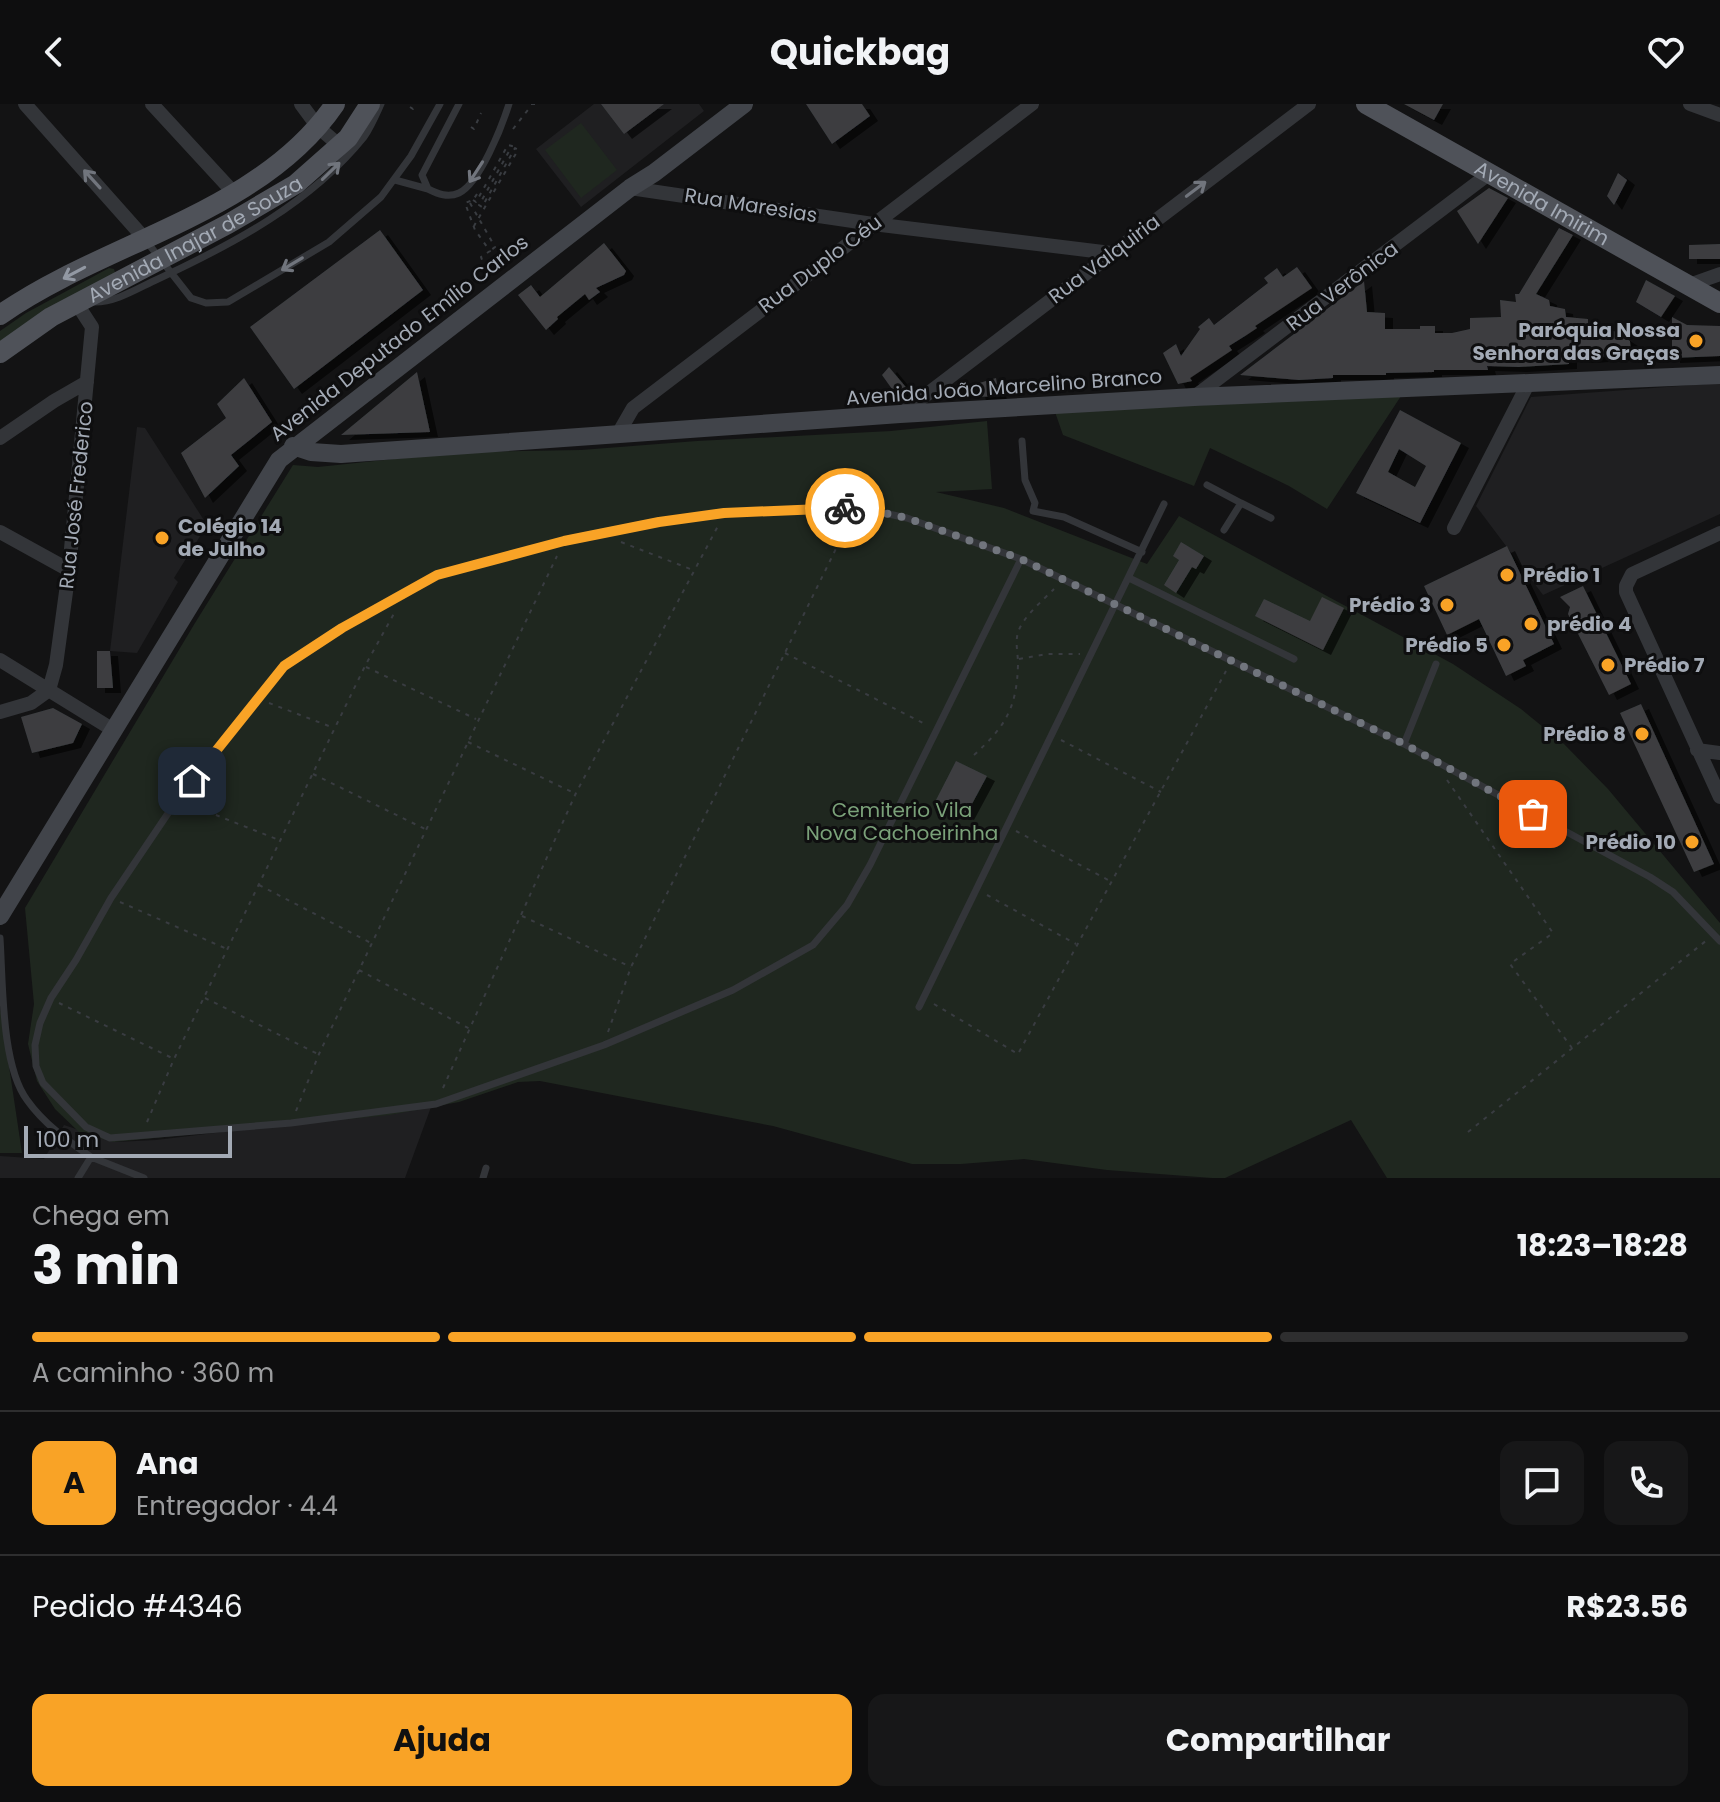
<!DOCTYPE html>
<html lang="pt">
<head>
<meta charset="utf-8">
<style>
  body { margin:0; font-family:Poppins,sans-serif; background:#171718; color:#f1f3f6; height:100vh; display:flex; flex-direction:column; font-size:30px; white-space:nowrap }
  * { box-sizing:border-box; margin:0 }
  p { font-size:26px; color:#9b9c9e }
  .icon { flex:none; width:44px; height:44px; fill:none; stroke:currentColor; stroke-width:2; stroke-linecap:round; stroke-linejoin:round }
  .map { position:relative; height:1074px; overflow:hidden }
  .panel { display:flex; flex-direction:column; background:#0e0e0f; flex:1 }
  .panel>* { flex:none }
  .scale { position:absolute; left:24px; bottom:20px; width:208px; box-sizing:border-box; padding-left:8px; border:4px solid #a3aab5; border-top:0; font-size:22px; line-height:28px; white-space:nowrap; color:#a3aab5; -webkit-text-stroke:6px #0e0e0f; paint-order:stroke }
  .pin { position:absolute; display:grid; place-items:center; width:68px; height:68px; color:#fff; margin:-34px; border-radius:16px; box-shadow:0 4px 12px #0006 }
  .courier { position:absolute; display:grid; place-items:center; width:80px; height:80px; margin:-40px; border:6px solid #f9a326; border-radius:50%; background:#fff; color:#222; box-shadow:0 2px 10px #0007 }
  .overview em { font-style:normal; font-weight:700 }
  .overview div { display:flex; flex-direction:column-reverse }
  .overview { display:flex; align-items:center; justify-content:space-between; height:136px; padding:0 32px }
  h1 { font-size:52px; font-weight:700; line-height:60px }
  .bar { display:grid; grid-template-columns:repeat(4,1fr); gap:12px 8px; align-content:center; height:96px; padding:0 32px }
  .bar i { height:10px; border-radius:6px; background:#2e2e2f }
  .bar .current { background:#f9a326 }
  .bar p { grid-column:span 4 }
  .line { display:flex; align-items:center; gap:20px; padding:0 32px; border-top:2px solid #2e2e2f }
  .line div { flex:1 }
  .round { display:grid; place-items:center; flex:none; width:84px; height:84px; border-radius:16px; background:#171718 }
  .action { display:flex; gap:16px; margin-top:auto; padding:16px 32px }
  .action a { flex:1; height:92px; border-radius:16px; background:#f9a326; color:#111; font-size:32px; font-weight:700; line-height:92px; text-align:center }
  .action a+a { background:#171718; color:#f1f3f6 }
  header { display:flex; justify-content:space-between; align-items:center; height:104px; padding:0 32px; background:#0e0e0f; font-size:36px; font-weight:700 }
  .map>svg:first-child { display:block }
</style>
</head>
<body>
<header><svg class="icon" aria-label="back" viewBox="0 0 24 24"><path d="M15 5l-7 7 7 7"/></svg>Quickbag<svg class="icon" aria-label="heart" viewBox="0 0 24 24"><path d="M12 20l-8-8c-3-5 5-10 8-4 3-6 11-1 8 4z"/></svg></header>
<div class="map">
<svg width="1720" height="1074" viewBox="0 0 1720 1074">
  <defs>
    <filter id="shadow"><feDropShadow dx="8" dy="5" stdDeviation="0" flood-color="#0009"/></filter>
  </defs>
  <rect width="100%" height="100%" fill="#131314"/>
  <path fill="#1f1f21" d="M594,0h105l5,7 -123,96 -45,-58z
    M1720,279v131l-177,81 -67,-89 55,-109z
    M137,323l8,1 62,97 -33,53 4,4 -41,71 -27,-2z
    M431,1003l-26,71h-405v-22l44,3 20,-34 51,17 41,-2z"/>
  <path fill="#1f271f" d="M581,19l36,47 -36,28 -36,-48z
    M109,164l5,1 2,7 -116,71v-16l26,-18z
    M1401,292l-74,113 -38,-23 -79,-38 -16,38 -131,-51 -8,-23z
    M987,317l5,68 -56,3 68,16 143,56 32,-48 274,148 68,45 43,35 44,45 112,134v255h-333l-36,-58 -126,58h-13l-105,-8 -83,-11 -63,5h-49l-139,-38 -233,-45 -22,1 -59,20 -69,13 -276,27 -34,-9 -25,-24 -18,-28 -9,-37 6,-40 -9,-96 170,-285 98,-158 25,2 142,-15 121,-2 116,-9 194,-10z
    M0,902l22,147h-22z"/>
  <path fill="#3c3e41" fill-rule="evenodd" filter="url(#shadow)" d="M601,0h63l-40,30z
    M806,0h56l8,12 -38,28z
    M1404,0h39l-9,16z
    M1618,69l9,7 -13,25 -7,-9z
    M1489,84l19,10 -30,46 -21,-33z
    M1559,124l14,7 -37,59 13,6 1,6 15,3 1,8 22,2v15l26,-3 16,10 1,14 -44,3 -18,-2v8l-50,3 -32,-1 1,4h-54v2l-48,1v2h-53v3l-34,2 -59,-5 124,-94 3,31 18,1v16h35v-3h15v7h17l18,-4v-11l31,-1 -1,-17 16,2 -1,-8h4z
    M380,126l43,60 -129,99 -44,-62z
    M604,139l22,28 -2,4 -28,13 4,4 -11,8 -4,-6 -28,23 1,2 -12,11 -28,-35 13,-10 9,12z
    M1720,140v15h-31v-14z
    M1297,163l15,21 -57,38 2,2 -12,8 -16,10 3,4 -42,28 2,3 -14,3 -15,-31 13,-9 5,12 19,-27 -2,-2 11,-9 5,7 54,-42 -4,-5 13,-10 6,9z
    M1646,176l29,16 -14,21 -25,-15z
    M1672,213l15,8 33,1v30l-48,2z
    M889,263l20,24 -12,5 -15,-21z
    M417,268l13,60 -89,3z
    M244,274l28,44 -41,33 8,11 -34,32 -24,-45 45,-35 -9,-14z
    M996,274l3,18 -21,1 -2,-13z
    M1400,306l61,33 -41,80 -64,-30zM1399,345l27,17 -11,21 -27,-15z
    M1181,438l23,14 -8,13 -4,-2 -16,26 -12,-8 15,-25 -6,-4z
    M1507,442l47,98 -31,16 3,6 -20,10 -27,-57 -32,16 -23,-49z
    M1583,482l48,98 -22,11 -41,-81 2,-7 -10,-10z
    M1322,493l22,11 -21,42 -68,-34 9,-17 46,22z
    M97,547h13l3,37h-16z
    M1641,600l73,160 -20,8 -74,-159z
    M53,604l29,16 -9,19 -41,10 -11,-36z
    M956,657l31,15 -21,39 -30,-15z"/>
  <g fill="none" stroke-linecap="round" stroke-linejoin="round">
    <path stroke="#393c41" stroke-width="2" stroke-dasharray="4 6" stroke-linecap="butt" d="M531,0h4
      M410,3l3,2 3,-5
      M471,23l3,2 7,-16
      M513,25l18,-23
      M477,90l-4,6 -8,3 10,27 15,21 -9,6 3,8
      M473,96l3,2 32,-57 4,1 -33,59 3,2 33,-59 3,2 -44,76
      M470,99l25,44 -5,4
      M621,438l72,28
      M785,549l140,71
      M1019,555l28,-5h33
      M366,563l110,52
      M269,599l65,25
      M1061,636l100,52
      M468,638l106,51
      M974,651c31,-28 43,-47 44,-91 0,-11 -3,-21 0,-32 6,-16 24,-31 36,-43
      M313,670l112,55
      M1447,676l106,153 -43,31 62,84
      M188,700l91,36
      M1016,727l96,51
      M259,781l112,58
      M987,791l89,49
      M120,798l107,47
      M522,812l109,51
      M359,866l111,59
      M205,894l113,56
      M59,899l113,55
      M934,900l84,50 208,-383
      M608,928l23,-65 220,-449
      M443,984l133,-295 142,-267
      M296,1007l23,-57 238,-498
      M147,1018l27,-63 191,-393 31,-56
      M1468,1028l239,-192"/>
    <path stroke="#333539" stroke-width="7" d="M459,0l-37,71 6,14c10,5 20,9 31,4 21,-10 43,-67 50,-89
      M395,76l33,9
      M147,138l44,56 15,5 22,-1 101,-60 52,-45 30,-41 29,-52
      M95,198c22,0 43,-14 63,-23 75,-35 153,-76 206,-142 7,-10 12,-22 17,-33
      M1022,337l3,39 10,23 -2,8 31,6 78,35
      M1207,381l34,18 -17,27
      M1241,399l30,15
      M1021,455l-151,306 -23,40 -34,40 -80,45 -129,55 -168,59 -145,19 -181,15 -24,-11 -43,-44 -7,-17 -1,-21 5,-22 11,-25 25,-38 35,-62 66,-98 107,-134 58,-38 95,-53 127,-34 95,-19 65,-9 133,-6 50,11 114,41 383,185 246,133 23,15 47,49
      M1129,474l165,81
      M1404,640l32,-80
      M0,834c3,44 1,127 27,162 17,24 40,40 64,57
      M919,903l245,-503
      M78,1074l13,-21 53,21
      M483,1074l3,-10"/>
    <path stroke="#333539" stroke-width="14" d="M25,0l119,134
      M152,0l82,89
      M301,0l17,23 22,19
      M1690,0l30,11
      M630,84l243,36 238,29
      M1689,181l31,-11
      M1194,293l296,-224
      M901,310l408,-310
      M618,330l15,-26 399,-304
      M0,334l54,-37 33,-19
      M1454,424l75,-146
      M0,428l69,38
      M1720,429l-88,41 -6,12v6l94,205
      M0,556l115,71
      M0,608l31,-9 18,-13 7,-25 13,-95 23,-243 -15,-23
      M1697,646l23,3"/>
    <path stroke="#41444a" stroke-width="18" d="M293,342l18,6 30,2 559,-40 294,-17 526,-22
      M0,812l279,-456 351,-272 24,-15 90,-69"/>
    <g stroke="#4f5259" stroke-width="20">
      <path id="s1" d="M1366,0l354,199"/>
      <path d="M0,211c105,-74 260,-101 335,-211"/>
      <path id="s2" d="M0,249l51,-36 177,-93 68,-40 52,-46 22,-34"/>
    </g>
  </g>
  <defs><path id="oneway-shaft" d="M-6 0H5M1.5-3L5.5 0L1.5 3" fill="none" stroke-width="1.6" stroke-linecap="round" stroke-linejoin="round" transform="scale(2)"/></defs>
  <g stroke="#71757d">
    <use href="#oneway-shaft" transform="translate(331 67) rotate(-44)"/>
    <use href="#oneway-shaft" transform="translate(476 68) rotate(123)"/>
    <use href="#oneway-shaft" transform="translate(92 75) rotate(-132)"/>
    <use href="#oneway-shaft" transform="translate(1196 85) rotate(-37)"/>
    <use href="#oneway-shaft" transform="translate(292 160) rotate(149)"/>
  </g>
  <use stroke="#9298a3" href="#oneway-shaft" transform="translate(74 169) rotate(152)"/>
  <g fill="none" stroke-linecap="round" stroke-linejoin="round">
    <path stroke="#71757d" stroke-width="8" stroke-dasharray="0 14.4" d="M845,404l12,-1 50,11 114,41 383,185 129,70"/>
    <path stroke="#f9a326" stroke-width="10" d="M192,677l92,-115 58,-38 95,-53 127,-34 95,-19 65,-9 121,-5"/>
  </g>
  <g fill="#f9a326" stroke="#0e0e0f" stroke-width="3">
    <circle cx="1696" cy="237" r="8"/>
    <circle cx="162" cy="434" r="8"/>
    <circle cx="1507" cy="471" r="8"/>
    <circle cx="1447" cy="501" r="8"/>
    <circle cx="1531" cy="520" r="8"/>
    <circle cx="1504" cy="541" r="8"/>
    <circle cx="1608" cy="561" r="8"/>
    <circle cx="1642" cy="630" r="8"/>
    <circle cx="1692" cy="738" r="8"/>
  </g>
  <g text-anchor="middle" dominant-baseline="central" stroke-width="6" stroke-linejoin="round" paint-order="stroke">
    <g font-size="20" fill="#a3aab5" stroke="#0e0e0f">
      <text stroke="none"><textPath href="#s1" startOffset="202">Avenida Imirim</textPath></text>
      <text transform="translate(751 101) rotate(9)">Rua Maresias</text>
      <text stroke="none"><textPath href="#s2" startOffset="226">Avenida Inajar de Souza</textPath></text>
      <text transform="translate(1104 155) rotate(-37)">Rua Valquiria</text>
      <text transform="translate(820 160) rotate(-37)">Rua Duplo Céu</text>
      <text transform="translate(1342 182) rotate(-37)">Rua Verônica</text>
      <text transform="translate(399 234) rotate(-38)">Avenida Deputado Emílio Carlos</text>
      <text transform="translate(1004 283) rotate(-4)">Avenida João Marcelino Branco</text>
      <text transform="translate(76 391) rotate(-84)">Rua José Frederico</text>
    </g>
    <g font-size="20" font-weight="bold" fill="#a3aab5" stroke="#0e0e0f" text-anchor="end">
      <text x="1680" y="226">Paróquia Nossa<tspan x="1680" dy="23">Senhora das Graças</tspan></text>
      <text x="178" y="422" text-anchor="start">Colégio 14<tspan x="178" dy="23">de Julho</tspan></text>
      <text x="1523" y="471" text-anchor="start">Prédio 1</text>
      <text x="1431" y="501">Prédio 3</text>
      <text x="1547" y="520" text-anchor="start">prédio 4</text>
      <text x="1488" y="541">Prédio 5</text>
      <text x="1624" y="561" text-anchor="start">Prédio 7</text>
      <text x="1626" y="630">Prédio 8</text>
      <text x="1676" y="738">Prédio 10</text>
    </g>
    <g font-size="20" fill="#7aa179" stroke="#0e0e0f">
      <text x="902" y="706">Cemiterio Vila<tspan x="902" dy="23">Nova Cachoeirinha</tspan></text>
    </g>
  </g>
</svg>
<div class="scale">100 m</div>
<div class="pin" style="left:1533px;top:710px;background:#ea580c"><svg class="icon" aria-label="bag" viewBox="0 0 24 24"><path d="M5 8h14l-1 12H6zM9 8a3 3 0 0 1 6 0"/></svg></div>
<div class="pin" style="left:192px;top:677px;background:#1f2937"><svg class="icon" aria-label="home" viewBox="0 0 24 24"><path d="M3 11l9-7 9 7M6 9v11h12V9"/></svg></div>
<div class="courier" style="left:845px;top:404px"><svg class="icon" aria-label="bike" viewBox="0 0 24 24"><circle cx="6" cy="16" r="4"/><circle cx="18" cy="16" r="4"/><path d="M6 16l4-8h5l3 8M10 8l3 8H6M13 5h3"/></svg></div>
</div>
<section class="panel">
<div class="overview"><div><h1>3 min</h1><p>Chega em</p></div><em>18:23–18:28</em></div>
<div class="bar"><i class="current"></i><i class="current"></i><i class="current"></i><i></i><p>A caminho · 360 m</p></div>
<div class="line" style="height:144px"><b class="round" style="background:#f9a326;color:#111">A</b><div><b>Ana</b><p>Entregador · 4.4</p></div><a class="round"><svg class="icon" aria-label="chat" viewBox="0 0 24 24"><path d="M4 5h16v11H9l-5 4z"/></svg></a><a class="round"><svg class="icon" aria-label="phone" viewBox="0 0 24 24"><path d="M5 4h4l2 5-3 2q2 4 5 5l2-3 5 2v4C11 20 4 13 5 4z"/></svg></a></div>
<div class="line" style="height:104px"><div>Pedido #4346</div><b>R$23.56</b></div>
<div class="action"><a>Ajuda</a><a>Compartilhar</a></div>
</section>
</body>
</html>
